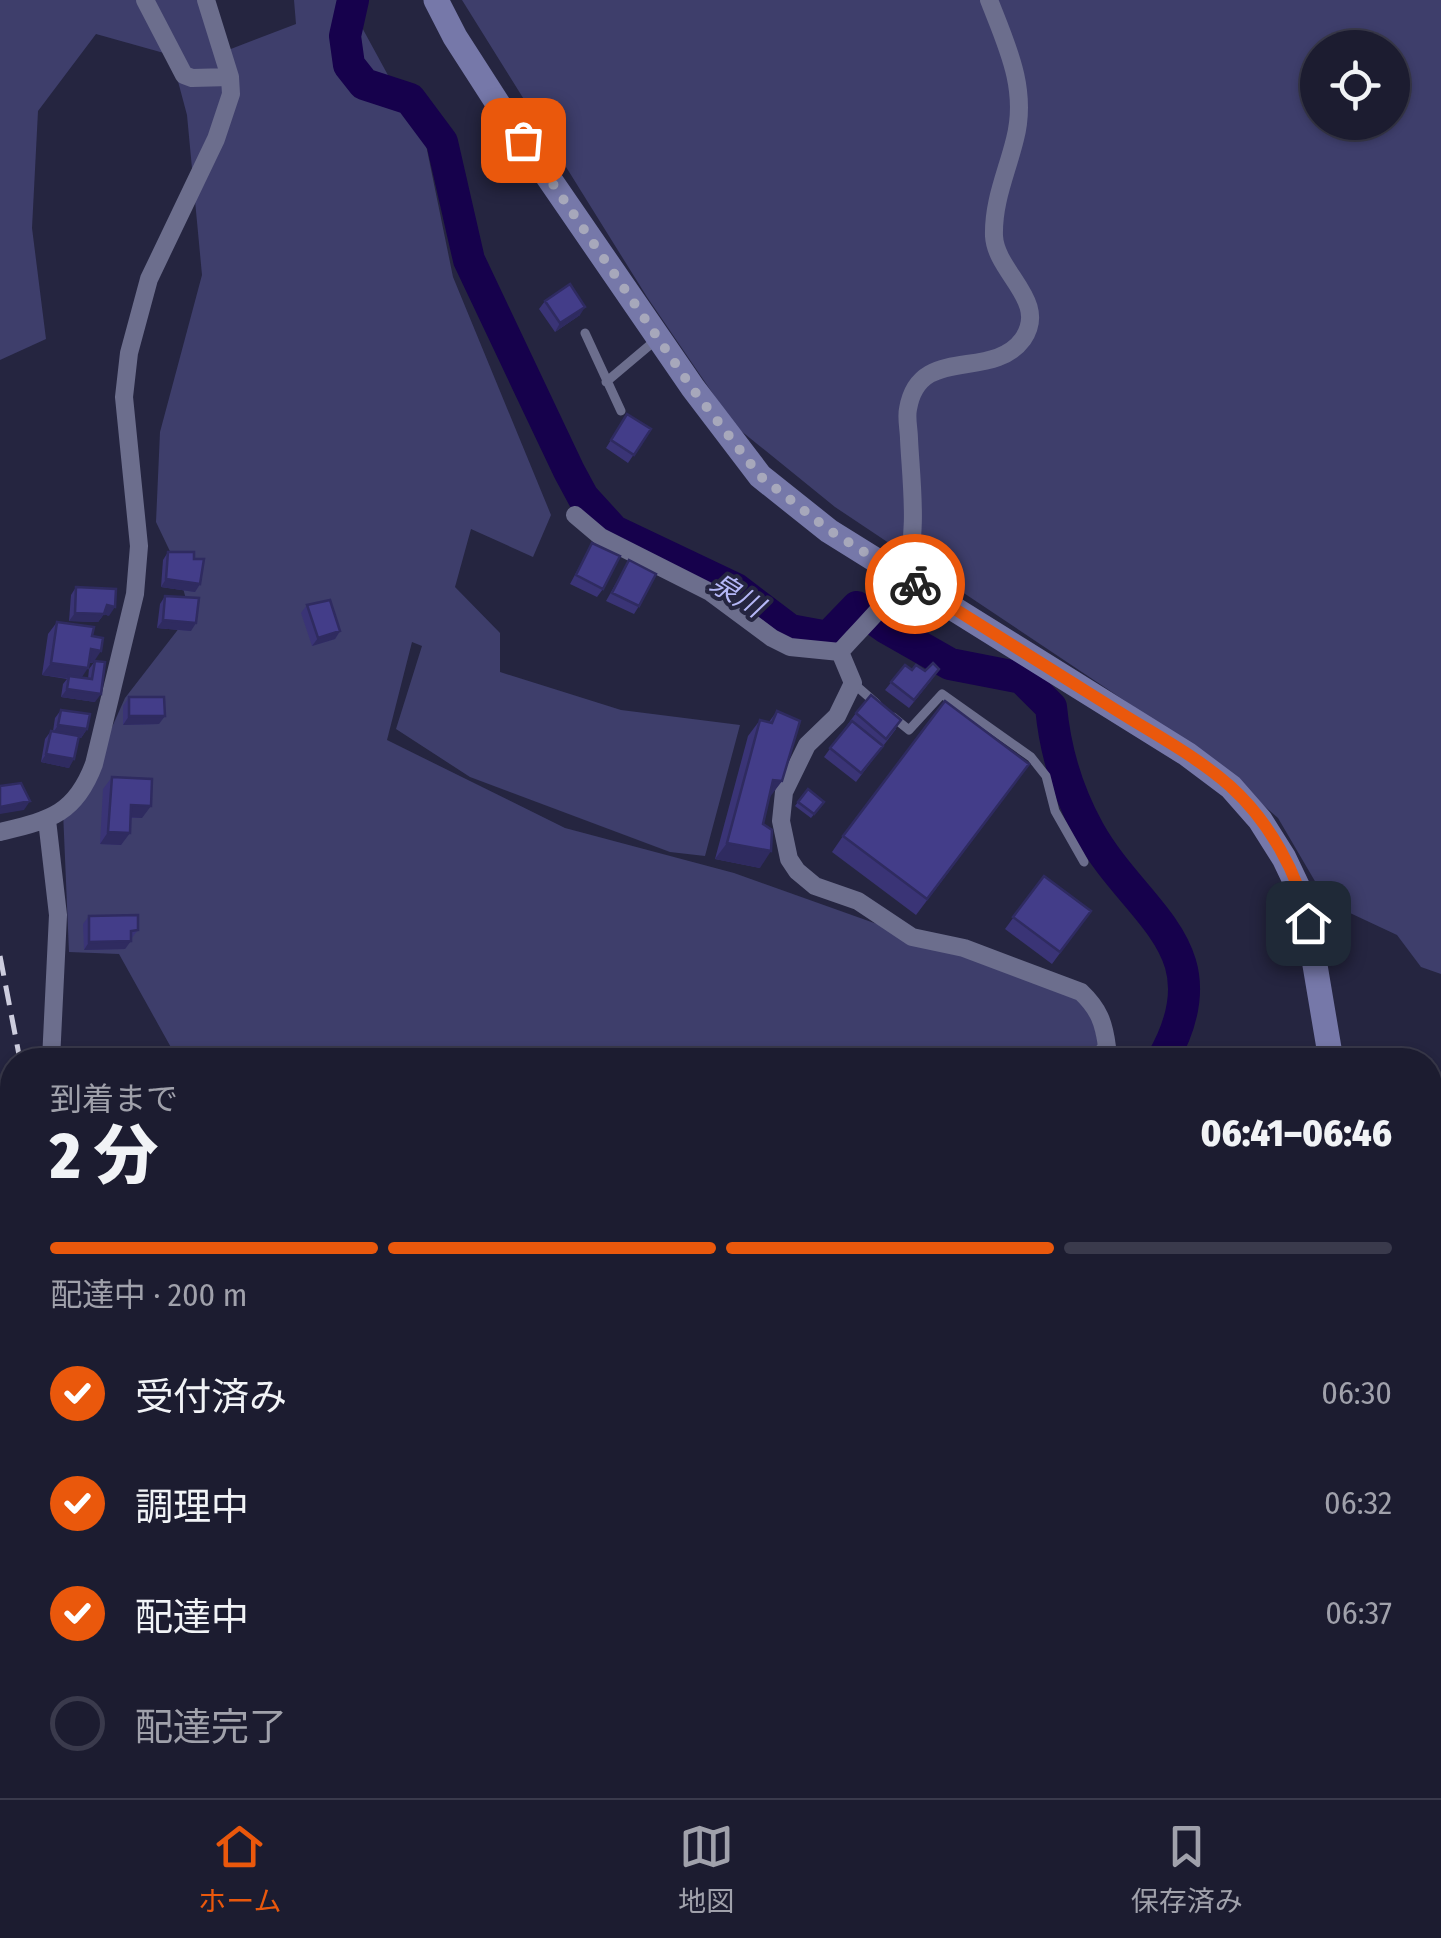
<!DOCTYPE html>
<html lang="ja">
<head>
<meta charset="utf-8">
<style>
  body { margin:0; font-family:"Fira Sans Condensed","Noto Sans JP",sans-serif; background:#252538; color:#f1f3f6; height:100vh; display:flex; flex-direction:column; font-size:38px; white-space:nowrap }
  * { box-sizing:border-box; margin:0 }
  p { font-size:32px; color:#a0a1ab }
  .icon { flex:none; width:55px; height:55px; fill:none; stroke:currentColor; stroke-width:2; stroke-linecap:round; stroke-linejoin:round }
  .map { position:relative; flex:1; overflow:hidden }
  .side { position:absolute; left:0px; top:1048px; width:1442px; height:752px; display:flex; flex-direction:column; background:#1c1c30; border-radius:40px 40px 0 0; box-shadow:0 2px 8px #0004,0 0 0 2px #3a3a4c }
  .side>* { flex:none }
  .tools { position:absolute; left:1300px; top:30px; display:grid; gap:20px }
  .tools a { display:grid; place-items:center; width:110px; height:110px; border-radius:50%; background:#1c1c30; box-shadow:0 2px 8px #0004,0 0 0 2px #3a3a4c; font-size:50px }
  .pin { position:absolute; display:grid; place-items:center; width:85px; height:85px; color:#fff; margin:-42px; border-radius:20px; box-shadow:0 5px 15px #0006 }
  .courier { position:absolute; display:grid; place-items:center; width:100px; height:100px; margin:-50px; border:8px solid #ea580c; border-radius:50%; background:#fff; color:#222; box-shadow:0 2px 12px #0007 }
  .head em { font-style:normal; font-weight:800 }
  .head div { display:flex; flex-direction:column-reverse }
  .head { display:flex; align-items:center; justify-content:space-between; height:170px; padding:0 50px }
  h1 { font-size:65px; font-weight:800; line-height:75px }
  .bar { display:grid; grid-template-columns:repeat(4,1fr); gap:15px 10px; align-content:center; height:120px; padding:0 50px }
  .bar i { height:12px; border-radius:8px; background:#3a3a4c }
  .bar .current { background:#ea580c }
  .bar p { grid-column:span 4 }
  ol { padding:0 50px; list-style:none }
  li { display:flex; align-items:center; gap:30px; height:110px }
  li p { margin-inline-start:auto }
  li .icon { padding:10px; border-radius:50%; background:#ea580c; color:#fff; stroke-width:4 }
  li:last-child { color:#a0a1ab }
  li i { width:55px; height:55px; border:5px solid #3a3a4c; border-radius:50% }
  .dock { display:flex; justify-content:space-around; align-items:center; height:140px; border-top:2px solid #3a3a4c; background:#1c1c30; font-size:28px; color:#a0a1ab }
  .dock a { display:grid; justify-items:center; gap:5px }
  .dock .current { color:#ea580c }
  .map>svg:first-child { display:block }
</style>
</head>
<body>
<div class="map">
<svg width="1441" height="1798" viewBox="0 0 1441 1798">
  <rect width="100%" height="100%" fill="#252540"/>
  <path fill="#3e3e6b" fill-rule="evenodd" d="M0,0h208l15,52 73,-28 -2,-24h53l79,145 27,132 98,238 -18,42 -62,-28 -16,58 45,46v39l121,38 119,15 -35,131 -35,-4 -200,-75 -74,-48 26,-83 -10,-4 -25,98 178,88 169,45 356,127 11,60h-923l-59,-106 -50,-2 -6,-141 33,-48 29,-65 65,-84 -13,-48 -21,-44 4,-90 42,-157 -15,-160 -16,-60 -75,-21 -58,77 -6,117 14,111 -46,21z
    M462,0h979v974l-20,-7 -24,-32 -62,-29 -19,-23 -38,-65 -69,-61 -374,-250 -100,-81 -88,-129zM1318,48h74v74h-74z
    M244,1788h190l5,10h-201z
    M782,1788h154l2,10h-140z"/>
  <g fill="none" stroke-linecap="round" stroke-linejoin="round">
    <path stroke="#16014c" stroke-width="32" d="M353,0l-8,36 4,29 15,19 46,15 32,43 27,118 100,211 14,26 31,34 122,58 54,41 38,7 29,-30 28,20 65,37 72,14 29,29c4,43 17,86 38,124 47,84 137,117 73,229
      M1430,1501l11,22"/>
    <path stroke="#6c6e8d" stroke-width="9" d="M585,333l36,78
      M606,382l51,-43
      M853,683l24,21
      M893,717l16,13 33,-36 89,63 15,19 9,35 29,51
      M0,1474l12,-6
      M1399,1788l4,10"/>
    <path stroke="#6c6e8d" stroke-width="18" d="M145,0l39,75 8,3 38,-1
      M575,515l26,22 109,55 62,46 18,9 50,5
      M840,652c15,-18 57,-58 64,-76 15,-39 7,-96 5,-137 0,-9 -3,-21 -1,-30 11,-66 84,-27 115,-70 26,-38 -27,-66 -29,-103 -1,-35 13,-64 21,-97 13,-50 -8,-93 -26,-139
      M840,652l13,31 -16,33 -30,29 -23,47 -3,29 8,38 8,12 18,15 43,15 54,36 52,11 117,44c18,17 23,31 26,55l-10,13
      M47,820l11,95 -7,145
      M0,832c49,-12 75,-17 94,-68l41,-170 4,-48 -15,-149 5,-44 20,-74 67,-140 15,-45 -1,-17 -24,-77
      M0,1153l3,26 -3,12
      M1430,1507l11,-4
      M535,1788l11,10
      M1083,1788l9,10
      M1321,1788l1,10
      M105,1798l2,-10
      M1169,1798l4,-10"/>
    <path stroke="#7678a9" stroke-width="25" d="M436,0l19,37 45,70 193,281 67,88 69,55 358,223 44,33 29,33 24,38 20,42 27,160
      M1430,1663l11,68"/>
    <path stroke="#cdcdde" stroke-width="5" stroke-dasharray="20 10" stroke-linecap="butt" d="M0,956l20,104
      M78,1798l3,-10"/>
  </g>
  <path fill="#3a3476" d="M545,301l35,14 -25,17 -16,-23z
    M627,414l24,15 -23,34 -22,-15z
    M592,543l11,46 -6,8 -27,-13z
    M168,552l26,7 6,25 -5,8 -34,-5 2,-27z
    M629,560l10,46 -5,8 -28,-13z
    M76,587l33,29 -5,-2 -6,8 -29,-1 2,-26z
    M165,596l26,35 -34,-3 3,-24z
    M307,605l33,26 -5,8 -23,7 -11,-33z
    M57,622l35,14 1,27h-4l-8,15 7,1 1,-10 6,-8v41l-34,-5 2,-13 4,-5 -25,-4 6,-41z
    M905,665l7,5 21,8 -24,30 -24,-18z
    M129,697l30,27 -36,1v-19z
    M61,710l26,19 -6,9 -2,-1 -10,31 -28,-6 4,-23 6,-8h2l2,-13z
    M777,711l5,70 -13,16 -6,27 -3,44 -45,-9 33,-123 12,-16 9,2z
    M856,713l40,16 -40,53 -32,-25z
    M112,777l30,41h-11l-10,27 -21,-1 3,-55z
    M1017,781l-101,134 -84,-63 11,-16z
    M808,789l16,13 -13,16 -16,-12z
    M1044,876l47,35 -39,53 -47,-35z
    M89,916l49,14 -7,9 -6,10 -41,1 -1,-26z
    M179,1788h32l4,10h-66l25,-4z
    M720,1788h21l3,5 -5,5h-14z
    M1033,1788h32l5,10h-40l-1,-4z
    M1255,1788h41l1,10h-42z
    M1333,1788h29l-2,10h-27z
    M1364,1788h30l1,10h-30z"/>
  <path fill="#2f2b60" d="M585,307l-5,8 -25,17 5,-9z
    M166,579l34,5 -5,8 -34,-5z
    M107,605l8,2 -6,9 -8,-3z
    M75,613l29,1 -6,8 -29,-1z
    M163,620l33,3 -5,8 -34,-3z
    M340,631l-5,8 -23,7 6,-8z
    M91,649l10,2 -8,12 -11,-1z
    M51,663l37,5 -8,12 -38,-5z
    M67,689l34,5 -6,8 -34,-5z
    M129,716h36l-6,8 -36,1z
    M58,725l29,4 -6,9 -28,-5z
    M46,754l28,5 -5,9 -28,-6z
    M773,780l9,1 -12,16 -9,-1z
    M30,801l-6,9 -24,4v-7z
    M131,805l20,1 -9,12 -19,-1z
    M108,832l22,1 -9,12 -21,-1z
    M727,843l44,8 -11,17 -45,-9z
    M131,941l-6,8 -41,1 5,-8z
    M1441,1445v7l-11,1v-3l3,-4z
    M12,1526v6l-12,5 1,-6z
    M12,1782v4l-2,4 -10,6v-7z
    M1362,1794l-2,4h-23l2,-3z"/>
  <path fill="#433d89" stroke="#2f2b60" stroke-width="2.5" d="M570,284l15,23 -25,16 -15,-22z
    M627,414l24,15 -17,26 -23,-15z
    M592,543l28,13 -17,33 -27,-14z
    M168,552h26v7h10l-4,25 -34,-5z
    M629,560l27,14 -17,32 -27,-13z
    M76,587l40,2 -1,18 -8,-2 -3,9 -29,-1z
    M165,596l34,2 -3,25 -33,-3z
    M330,600l10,31 -22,7 -11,-33z
    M57,622l37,5 -2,9 11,2 -2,13 -10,-2 -3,19 -37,-5z
    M95,661l10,1 -4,32 -34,-5 2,-13 23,3z
    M933,663l6,6 -25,31 -23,-18 14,-17 7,5 4,-5 9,6z
    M871,695l30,25 -15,19 -30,-26z
    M129,697h35l1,19h-36z
    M945,701l84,63 -102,135 -84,-63z
    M61,710l29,4 -3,15 -29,-4z
    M777,711l23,10 -18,60 -9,-1 -10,44 9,6 -1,21 -44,-8 33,-123 12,3z
    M852,721l31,25 -22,27 -31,-25z
    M51,731l28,5 -5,23 -28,-5z
    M112,777l40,2 -1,27 -20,-1 -1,28 -22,-1z
    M21,783l9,18 -30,6v-21z
    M808,789l16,13 -10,12 -16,-12z
    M1044,876l47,35 -31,41 -47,-35z
    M138,915v15l-7,1v10l-42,1v-26z
    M1441,1426v19l-8,1 -2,-19z
    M12,1497v29l-11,5 -1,-29z
    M0,1640l6,15 -6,3z
    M5,1734l7,13v11l-3,5 3,5v14l-12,7v-52z
    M180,1788h31l4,10h-31z
    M725,1788h16l3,5 -9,5h-5z
    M1035,1788h30l5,10h-30z
    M1261,1788h35l1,10h-35z
    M1339,1788h23v6l-23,1z
    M1371,1788h23l1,10h-24z
    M172,1789l4,9h-27z"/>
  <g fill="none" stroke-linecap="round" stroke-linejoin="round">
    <path stroke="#a7a8bb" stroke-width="10" stroke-dasharray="0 18" d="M523,140l169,248 68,88 69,54 86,54"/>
    <path stroke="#ea580c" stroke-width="12" d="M915,584c67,42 134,84 201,126 38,24 80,46 114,76 38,34 69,88 78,137"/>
  </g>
  <g text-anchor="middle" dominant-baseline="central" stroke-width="8" stroke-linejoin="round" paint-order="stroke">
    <g font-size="28" font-style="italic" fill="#b5b7f7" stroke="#252540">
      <text transform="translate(737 595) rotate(32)">泉川</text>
    </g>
  </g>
</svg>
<div class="tools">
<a><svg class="icon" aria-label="locate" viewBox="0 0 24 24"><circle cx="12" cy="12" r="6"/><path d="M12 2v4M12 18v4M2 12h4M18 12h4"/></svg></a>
</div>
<div class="pin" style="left:523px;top:140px;background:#ea580c"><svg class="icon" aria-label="bag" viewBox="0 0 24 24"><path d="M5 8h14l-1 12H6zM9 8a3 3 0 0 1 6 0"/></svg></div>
<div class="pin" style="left:1308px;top:923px;background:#1f2937"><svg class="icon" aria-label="home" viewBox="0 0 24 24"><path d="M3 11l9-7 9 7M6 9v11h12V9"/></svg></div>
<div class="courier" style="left:915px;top:584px"><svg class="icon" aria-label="bike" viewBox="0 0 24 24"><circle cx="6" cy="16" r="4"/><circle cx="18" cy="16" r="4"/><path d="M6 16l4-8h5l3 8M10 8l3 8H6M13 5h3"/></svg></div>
<section class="side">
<div class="head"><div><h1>2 分</h1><p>到着まで</p></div><em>06:41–06:46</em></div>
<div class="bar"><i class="current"></i><i class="current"></i><i class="current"></i><i></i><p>配達中 · 200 m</p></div>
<ol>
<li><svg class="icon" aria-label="check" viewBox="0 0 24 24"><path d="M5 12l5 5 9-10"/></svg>受付済み<p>06:30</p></li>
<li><svg class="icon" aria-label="check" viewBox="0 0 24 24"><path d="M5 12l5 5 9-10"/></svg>調理中<p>06:32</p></li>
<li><svg class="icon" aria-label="check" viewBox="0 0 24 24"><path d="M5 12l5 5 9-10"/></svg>配達中<p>06:37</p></li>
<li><i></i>配達完了</li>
</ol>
</section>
</div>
<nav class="dock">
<a class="current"><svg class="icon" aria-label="home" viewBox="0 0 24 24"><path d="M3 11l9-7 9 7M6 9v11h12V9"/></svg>ホーム</a>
<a><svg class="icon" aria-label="map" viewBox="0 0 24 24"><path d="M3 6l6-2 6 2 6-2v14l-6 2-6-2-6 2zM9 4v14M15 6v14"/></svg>地図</a>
<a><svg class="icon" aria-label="saved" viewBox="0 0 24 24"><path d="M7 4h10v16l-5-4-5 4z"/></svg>保存済み</a>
</nav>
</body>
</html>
